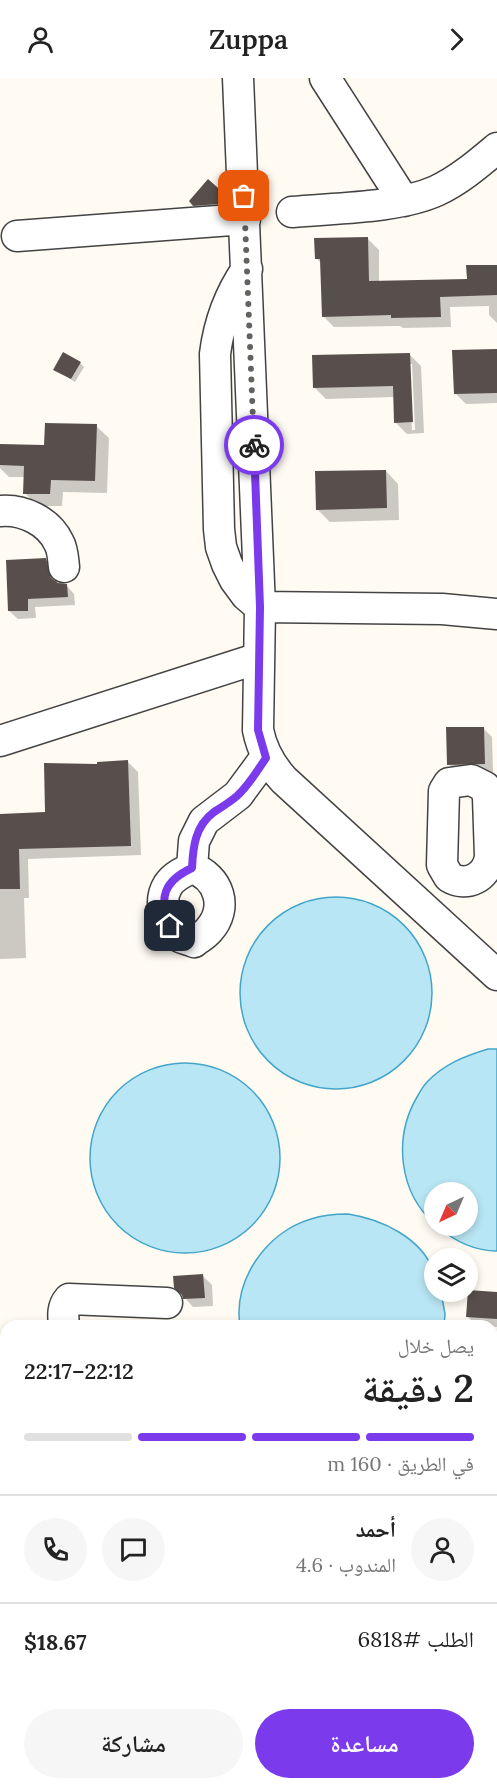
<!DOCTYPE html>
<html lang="ar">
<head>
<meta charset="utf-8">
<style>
  body { margin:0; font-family:Lora,"Noto Naskh Arabic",serif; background:#f6f6f6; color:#222; direction:rtl; height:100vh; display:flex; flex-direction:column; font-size:22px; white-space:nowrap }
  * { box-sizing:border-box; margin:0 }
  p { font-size:20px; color:#767676 }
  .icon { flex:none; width:33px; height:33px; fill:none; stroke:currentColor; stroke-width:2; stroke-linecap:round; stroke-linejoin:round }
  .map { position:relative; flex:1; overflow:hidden; direction:ltr }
  .panel { position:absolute; left:0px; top:1242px; width:498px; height:470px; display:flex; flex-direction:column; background:#fff; border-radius:18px 18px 0 0; box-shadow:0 3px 9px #0003; direction:rtl }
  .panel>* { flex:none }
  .needle { width:39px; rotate:224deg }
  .fabs { position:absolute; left:424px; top:1104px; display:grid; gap:12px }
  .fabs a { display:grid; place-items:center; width:54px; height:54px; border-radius:50%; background:#fff; box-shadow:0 3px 9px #0003; font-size:30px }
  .pin { position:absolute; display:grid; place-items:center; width:51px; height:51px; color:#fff; margin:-26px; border-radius:12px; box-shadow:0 3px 9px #0006 }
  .courier { position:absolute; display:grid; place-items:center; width:60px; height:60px; margin:-30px; border:4px solid #7c3aed; border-radius:50%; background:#fff; color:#222; box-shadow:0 2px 8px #0007 }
  .head em { font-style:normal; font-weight:600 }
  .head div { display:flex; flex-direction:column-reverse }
  .head { display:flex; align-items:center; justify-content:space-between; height:102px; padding:0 24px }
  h1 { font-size:39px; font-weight:600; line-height:45px }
  .bar { display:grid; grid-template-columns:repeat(4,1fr); gap:9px 6px; align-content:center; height:72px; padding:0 24px }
  .bar i { height:8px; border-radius:4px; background:#e0e0e0 }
  .bar .selected { background:#7c3aed }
  .bar p { grid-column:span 4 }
  .line { display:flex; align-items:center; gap:15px; padding:0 24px; border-top:2px solid #e0e0e0 }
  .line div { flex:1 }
  .round { display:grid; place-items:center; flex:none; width:63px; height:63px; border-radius:32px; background:#f6f6f6 }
  .cta { display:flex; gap:12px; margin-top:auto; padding:12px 24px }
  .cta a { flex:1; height:69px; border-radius:36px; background:#7c3aed; color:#fff; font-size:24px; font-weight:600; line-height:69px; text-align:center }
  .cta a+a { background:#f6f6f6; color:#222 }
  header { display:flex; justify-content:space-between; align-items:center; height:78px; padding:0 24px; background:#fff; font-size:27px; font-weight:600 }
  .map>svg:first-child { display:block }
</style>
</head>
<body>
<header><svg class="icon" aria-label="forward" viewBox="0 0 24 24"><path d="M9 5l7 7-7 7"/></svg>Zuppa<svg class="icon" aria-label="person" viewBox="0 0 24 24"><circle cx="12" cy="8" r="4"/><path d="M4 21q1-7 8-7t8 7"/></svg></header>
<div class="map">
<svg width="497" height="1711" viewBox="0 0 497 1711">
  <rect width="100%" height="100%" fill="#fffbf3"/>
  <path fill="#b9e6f4" stroke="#43a5c9" stroke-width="1.5" d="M240 915a96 96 0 1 1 192 0a96 96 0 1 1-192 0Z
    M488,971h9v202c-23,0 -44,-11 -60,-25h31v-34h-33v32c-36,-31 -42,-86 -18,-127 3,-5 6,-11 10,-15 17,-18 38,-26 61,-33z
    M90 1080a95 95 0 1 1 190 0a95 95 0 1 1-190 0Z
    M348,1136c33,5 75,24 86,59 2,5 1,13 1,19h6l4,22 -1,12h-204c-7,-47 27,-94 71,-107 12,-4 24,-5 37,-5z"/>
  <path fill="#0003" fill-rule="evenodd" d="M225,118l8,9 -34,5 -8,-9z
    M368,161l11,11v33l89,-2 29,-15v57l-8,-8v-9l-39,1 1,20 -48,1 -3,-2 -66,1 -11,-11 -1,-52 -6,-6z
    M497,273v52l-31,1 -11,-11z
    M409,276l12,12 3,67 -17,1 -12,-12v-25l-69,2 -12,-12zM409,286h3l3,66h-3z
    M80,285l4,4 -9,15 -20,-13z
    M96,348l13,12 -2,55 -44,-1 -1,14h-25l-12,-13v-16h-16l-9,-9v-23l46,1z
    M386,393l12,13 1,36 -69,2 -13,-13z
    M45,482l8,8 4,16 9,1 8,9 1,11 -40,2 1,11 -18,1 -9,-8z
    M483,650l9,9 1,35 -35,1 -9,-9z
    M128,684l10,10 3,83 -113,4 1,39h-5l2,60 -26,1v-144l47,-1 52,-48z
    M203,1198l9,9 1,21 -20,1 -8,-9z
    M497,1216v33l-21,-2 -8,-8z
    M492,1442h5v29h-5z
    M0,1448h6v96l-6,-6z
    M492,1646l2,21h-2z
    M492,1692h5v19h-129v-5h124z
    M234,1706h80v5h-75z"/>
  <path fill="#584f4c" d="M208,101l18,16 -8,9 -25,2 -4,-5z
    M368,159l1,44 98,-2 -1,-14h31v30l-57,2 1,20 -50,1v-3l-69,2 -2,-58h-5l-1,-21z
    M497,271v44l-43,1 -2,-44z
    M63,274l18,10 -10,17 -18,-9z
    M410,275l3,69 -19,1 -1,-37 -80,2 -1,-33z
    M45,345l52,1 -2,57 -44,-1 -1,14h-27l1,-28 -24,-1v-21l44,1z
    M386,392l1,38 -71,2 -1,-39z
    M46,480l5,20 7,5 9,1 1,13 -40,2v12h-20l-2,-51z
    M446,649h38l1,37 -38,1z
    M128,682l3,86 -112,3 1,40h-20v-75l45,-2 -1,-49 53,1v-2z
    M203,1196l2,24 -22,1 -1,-4 -8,-7 -1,-12z
    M468,1212l29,2v27l-31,-2z"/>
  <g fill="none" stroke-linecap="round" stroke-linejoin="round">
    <defs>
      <path id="minor" d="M238,0l22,529 -2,123c4,20 12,35 26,50l213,195
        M325,0l79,123
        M292,134c42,-4 106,-4 144,-21 22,-10 42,-27 61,-43
        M17,158l228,-17
        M247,191c-18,26 -28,53 -32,85l4,175 2,18 6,17 8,16 11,15 14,12 182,2 55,5
        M0,433c23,-2 49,10 59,32 4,7 4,16 5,24
        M0,663l259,-83
        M471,702l14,7 3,10 2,60c-3,20 -23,31 -41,20l-7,-12 2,-74 5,-8z
        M192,790c27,9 37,40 17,62 -4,5 -10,8 -15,12 -5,-2 -10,-3 -14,-5 -16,-11 -22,-36 -12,-52 6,-9 15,-13 24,-17z
        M192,790l2,-27 10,-20 34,-26 28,-38
        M64,1248c-1,-10 -2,-19 5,-27l98,4
        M492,1472h5
        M0,1553h6
        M492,1553h5
        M339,1706l1,5"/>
    </defs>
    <use href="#minor" stroke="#434343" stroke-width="33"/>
    <use href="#minor" stroke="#fff" stroke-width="30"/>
  </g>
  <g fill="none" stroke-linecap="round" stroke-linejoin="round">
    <path stroke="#64625f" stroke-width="6" stroke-dasharray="0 10.8" d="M244,118l10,249"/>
    <path stroke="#7c3aed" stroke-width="8" d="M170,848c-12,-28 -6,-45 22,-58 1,-21 3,-42 22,-56 8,-5 16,-10 23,-16 12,-11 20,-25 29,-38l-8,-28 2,-123 -6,-162"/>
  </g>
</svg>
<div class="fabs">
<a><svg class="needle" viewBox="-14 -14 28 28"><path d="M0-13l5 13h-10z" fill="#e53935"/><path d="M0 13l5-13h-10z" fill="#767676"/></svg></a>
<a><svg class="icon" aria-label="layers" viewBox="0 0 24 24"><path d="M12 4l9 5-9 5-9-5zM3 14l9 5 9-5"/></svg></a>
</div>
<div class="pin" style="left:244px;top:118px;background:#ea580c"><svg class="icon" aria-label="bag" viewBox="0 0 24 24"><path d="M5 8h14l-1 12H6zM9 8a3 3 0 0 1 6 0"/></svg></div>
<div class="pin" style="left:170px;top:848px;background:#1f2937"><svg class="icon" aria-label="home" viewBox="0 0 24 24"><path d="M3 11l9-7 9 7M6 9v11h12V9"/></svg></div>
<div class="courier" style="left:254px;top:367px"><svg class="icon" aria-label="bike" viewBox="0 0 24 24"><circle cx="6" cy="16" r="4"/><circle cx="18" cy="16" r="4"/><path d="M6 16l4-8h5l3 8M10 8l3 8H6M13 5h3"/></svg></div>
<section class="panel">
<div class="head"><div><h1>2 دقيقة</h1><p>يصل خلال</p></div><em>22:12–22:17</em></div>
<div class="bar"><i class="selected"></i><i class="selected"></i><i class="selected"></i><i></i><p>في الطريق · 160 m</p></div>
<div class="line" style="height:108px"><a class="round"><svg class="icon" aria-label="person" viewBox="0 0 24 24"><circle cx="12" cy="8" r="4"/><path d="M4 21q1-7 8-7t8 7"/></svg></a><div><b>أحمد</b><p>المندوب · 4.6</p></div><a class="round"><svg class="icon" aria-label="chat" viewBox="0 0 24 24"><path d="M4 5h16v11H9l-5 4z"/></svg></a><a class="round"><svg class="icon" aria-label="phone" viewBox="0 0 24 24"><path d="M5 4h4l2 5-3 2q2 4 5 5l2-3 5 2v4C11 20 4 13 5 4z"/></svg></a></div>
<div class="line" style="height:78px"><div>الطلب #6818</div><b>$18.67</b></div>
<div class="cta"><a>مساعدة</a><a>مشاركة</a></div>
</section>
</div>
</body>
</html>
